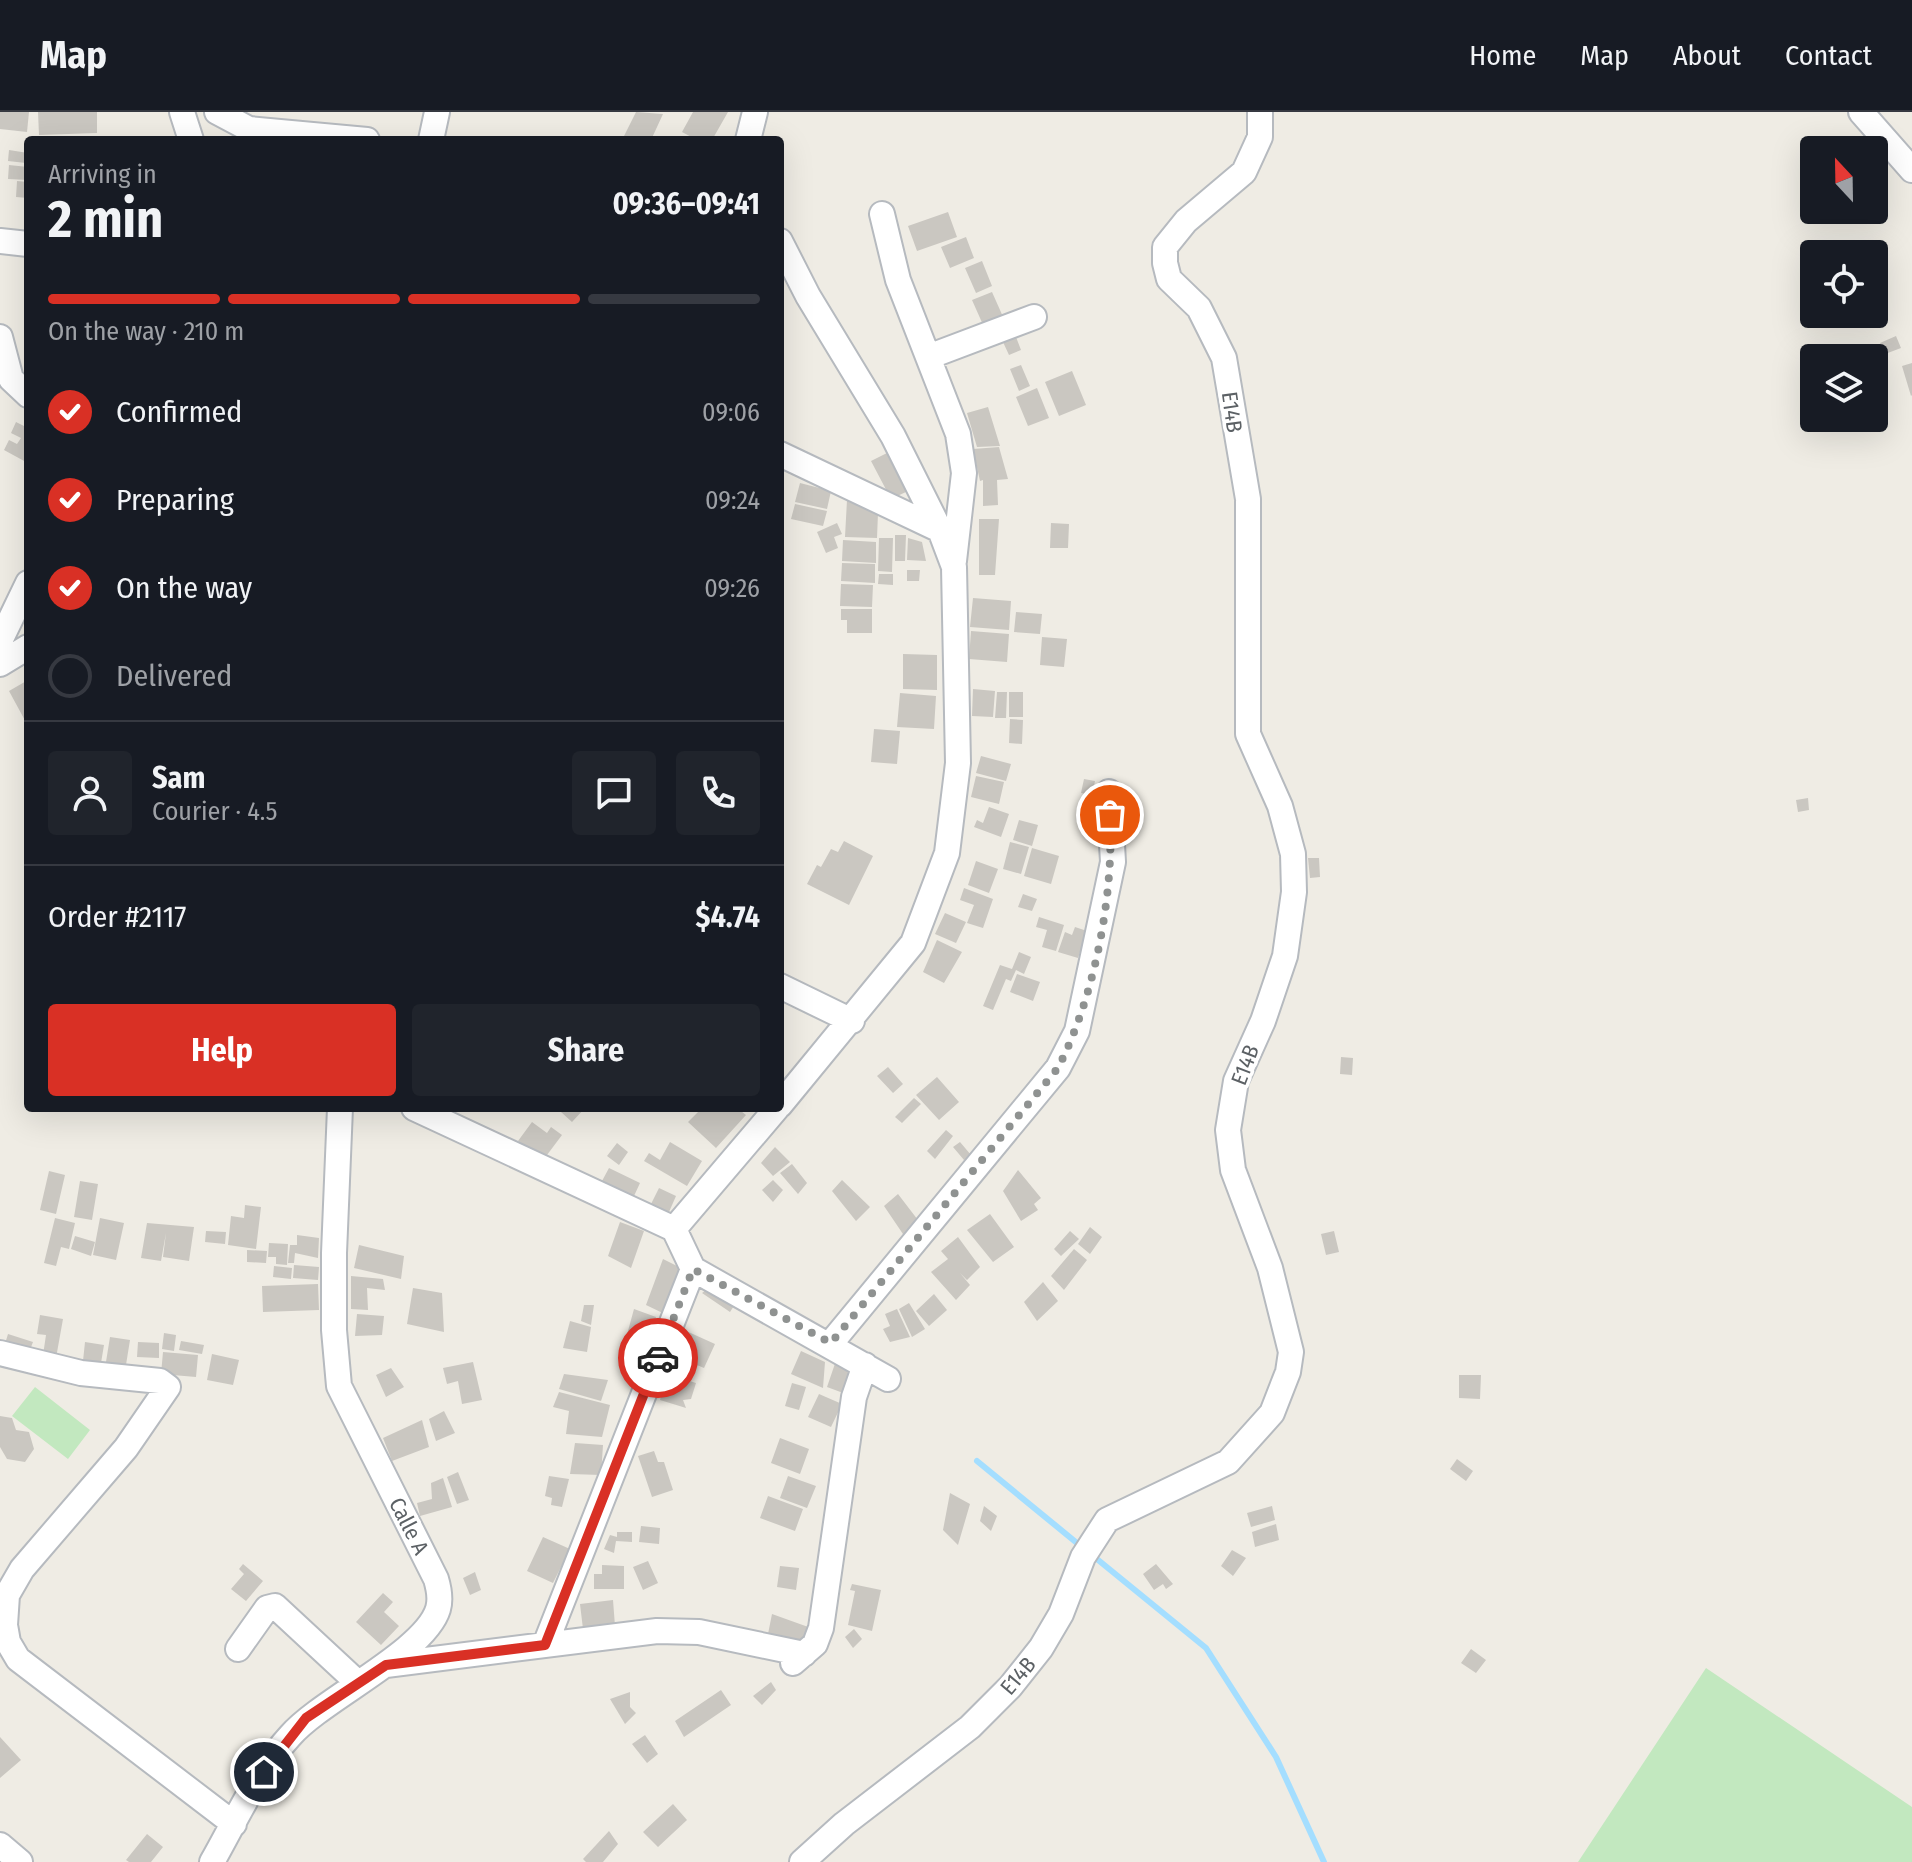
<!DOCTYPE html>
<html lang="en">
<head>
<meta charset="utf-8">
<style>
  body { margin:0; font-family:"Fira Sans Condensed",sans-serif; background:#20242c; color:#f1f3f6; height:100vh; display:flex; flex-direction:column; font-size:30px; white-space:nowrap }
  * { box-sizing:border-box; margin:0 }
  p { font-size:26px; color:#9ea1a6 }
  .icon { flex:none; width:44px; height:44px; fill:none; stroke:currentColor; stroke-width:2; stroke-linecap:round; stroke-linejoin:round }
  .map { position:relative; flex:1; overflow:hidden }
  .panel { position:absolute; left:24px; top:24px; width:760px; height:976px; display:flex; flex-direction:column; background:#171b24; border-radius:8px; box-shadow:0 8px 32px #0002 }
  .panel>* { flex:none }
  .needle { width:52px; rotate:338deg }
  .buttons { position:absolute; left:1800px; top:24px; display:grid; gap:16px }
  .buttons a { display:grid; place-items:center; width:88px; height:88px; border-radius:8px; background:#171b24; box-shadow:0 8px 32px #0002; font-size:40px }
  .pin { position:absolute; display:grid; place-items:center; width:68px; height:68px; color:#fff; margin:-34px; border:4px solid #fff; border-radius:50%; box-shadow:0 2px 8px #0007 }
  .courier { position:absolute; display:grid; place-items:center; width:80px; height:80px; margin:-40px; border:6px solid #d93025; border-radius:50%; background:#fff; color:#222; box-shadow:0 2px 10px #0007 }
  .headline em { font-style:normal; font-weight:700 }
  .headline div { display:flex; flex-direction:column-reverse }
  .headline { display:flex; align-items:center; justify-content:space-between; height:136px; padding:0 24px }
  h1 { font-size:52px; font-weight:700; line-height:60px }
  .bar { display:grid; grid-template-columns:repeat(4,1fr); gap:12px 8px; align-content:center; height:96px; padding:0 24px }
  .bar i { height:10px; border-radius:6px; background:#363941 }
  .bar .selected { background:#d93025 }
  .bar p { grid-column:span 4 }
  .line { display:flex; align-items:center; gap:20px; padding:0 24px; border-top:2px solid #363941 }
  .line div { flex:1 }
  .round { display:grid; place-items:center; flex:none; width:84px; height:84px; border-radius:8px; background:#20242c }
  ol { padding:0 24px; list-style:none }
  li { display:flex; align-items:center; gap:24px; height:88px }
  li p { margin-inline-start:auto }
  li .icon { padding:8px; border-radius:50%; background:#d93025; color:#fff; stroke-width:4 }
  li:last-child { color:#9ea1a6 }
  li i { width:44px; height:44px; border:4px solid #363941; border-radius:50% }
  .cta { display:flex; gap:16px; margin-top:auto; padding:16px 24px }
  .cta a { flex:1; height:92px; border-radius:8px; background:#d93025; color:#fff; font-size:32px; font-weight:700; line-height:92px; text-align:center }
  .cta a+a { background:#20242c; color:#f1f3f6 }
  header { display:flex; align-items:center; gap:48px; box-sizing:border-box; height:112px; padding:0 40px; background:#171b24; border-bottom:2px solid #363941 }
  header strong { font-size:38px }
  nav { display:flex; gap:44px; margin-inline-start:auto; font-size:28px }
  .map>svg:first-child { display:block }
</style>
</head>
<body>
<header>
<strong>Map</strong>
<nav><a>Home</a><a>Map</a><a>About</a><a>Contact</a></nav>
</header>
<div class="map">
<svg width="1912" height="1750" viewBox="0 0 1912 1750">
  <rect width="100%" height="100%" fill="#efece4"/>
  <path fill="#c2e8bf" d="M35,1275l55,43 -22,29 -56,-43z
    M1706,1556l206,139v55h-334z"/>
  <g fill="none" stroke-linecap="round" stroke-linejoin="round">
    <path stroke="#a4deff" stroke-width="6" d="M977,1349l106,87
      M1092,1443l114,93 70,109 48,105"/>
  </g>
  <path fill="#cac7c1" d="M0,0h29l-2,20 -27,-3z
    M38,0h59v21l-58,2z
    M636,0l27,2 -12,26h-29z
    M693,0h35l-16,28h-15l-15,-8z
    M9,38l19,3 -2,10 -18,-2z
    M9,53l19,2v13l-20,-1z
    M17,69l11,1v16l-12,-1z
    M948,100l9,25 -40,14 -9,-25z
    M966,125l8,21 -24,10 -9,-21z
    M982,149l10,25 -16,7 -11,-25z
    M992,180l12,27 -20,8 -12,-27z
    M1896,224l5,12 -16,6 -5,-11z
    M1016,225l5,13 -12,5 -6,-13z
    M1912,251v32l-1,1 -9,-30z
    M1021,253l9,21 -11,5 -9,-22z
    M1072,259l14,34 -27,11 -14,-34z
    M1037,276l12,30 -21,8 -12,-29z
    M988,295l12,39 -23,1 -10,-34z
    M16,310l12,6 -2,34 -22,-12 5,-10 8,4 4,-6 -10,-5z
    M999,335l9,32 -11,1 1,25 -15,1v-26l-3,1 -7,-32z
    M887,341l21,38 -17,8 -20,-38z
    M800,371l31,8 -4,18 -32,-7z
    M847,388l31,13 -1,25 -32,-1z
    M795,392l32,7 -4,15 -32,-7z
    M979,407h20l-4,56h-16z
    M837,411l5,11 -8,3 4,11 -12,5 -9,-21z
    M1051,411l18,1 -1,24h-18z
    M895,423h11l-1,26h-10z
    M879,426h14l-1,34 -14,-1z
    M908,426l14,4 4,19 -19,-1z
    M843,428l33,2v21l-34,-2z
    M842,451l33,1v19l-34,-2z
    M907,458h13l-1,11h-12z
    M879,462h14v11l-15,-1z
    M841,472l32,1 -1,22 -32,-1z
    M973,486l38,3 -2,29 -39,-3z
    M841,497h31v24h-25v-13h-6z
    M1016,500l26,2 -2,20 -26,-2z
    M971,519l38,3 -2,28 -38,-3z
    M1042,525l25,2 -3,28 -24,-2z
    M903,542l34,1v35l-34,-1z
    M28,568v46l-19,-35z
    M973,577l22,2 -2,26 -21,-1z
    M997,580h10l-1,26h-11z
    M1009,580h14v25h-14z
    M900,581l36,3 -2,33 -37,-2z
    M1010,607l13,1 -1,24 -13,-1z
    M874,617l26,2 -3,33 -26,-2z
    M981,644l30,8 -5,17 -30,-8z
    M976,664l28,6 -5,22 -28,-7z
    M1084,667l11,2 -3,14 -11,-2z
    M1808,686l1,12 -11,2 -2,-12z
    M989,695l20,7 -8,23 -27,-10 3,-7 6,3z
    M1019,708l19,5 -6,21 -19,-6z
    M844,729l29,15 -24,49 -42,-21 10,-19 4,2 10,-18 7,3z
    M1010,730l19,5 -8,27 -18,-5z
    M1032,736l27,8 -8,28 -27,-8z
    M1308,746h11l1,19 -10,1z
    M976,749l22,8 -9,24 -21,-8z
    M964,776l29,11 -10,29 -16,-5 7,-18 -14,-5z
    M1023,782l14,5 -5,12 -14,-4z
    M945,801l21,9 -10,21 -21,-9z
    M1039,805l25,8 -8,26 -14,-4 5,-17 -11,-3z
    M1075,815l12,4 -9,27 -20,-6 7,-20 7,3z
    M937,828l25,12 -18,31 -21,-11z
    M1019,840l12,5 -7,17 -8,-4 -5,11 -5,-2 -13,31 -10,-4 17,-41 12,4z
    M1017,862l23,8 -7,19 -23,-9z
    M1341,945l12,1 -1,17 -12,-1z
    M888,955l15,17 -10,9 -16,-17z
    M937,965l22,25 -20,18 -23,-25z
    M914,986l7,6 -19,19 -7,-6z
    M565,996h17l2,1 -12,13 -11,-10z
    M702,996h35l9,7 -30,33 -28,-26z
    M532,1010l15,11 4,-6 11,8 -18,24 -26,-18z
    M946,1018l7,6 -18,23 -8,-8z
    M670,1030l32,19 -15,25 -43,-25 5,-8 11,7z
    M960,1030l11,13 -7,5 -11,-13z
    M617,1031l11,9 -9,13 -12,-9z
    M775,1035l15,15 -17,14 -12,-13z
    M792,1052l15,19 -9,11 -18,-21z
    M609,1056l31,15 -6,13 -32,-15z
    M1018,1058l23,28 -7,6 4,6 -17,11 -18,-30z
    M49,1059l16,4 -9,39 -16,-4z
    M773,1068l10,10 -10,12 -11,-12z
    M842,1068l28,27 -14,14 -24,-30z
    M80,1069l18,3 -6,36 -18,-3z
    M659,1076l17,8 -7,16 -18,-8z
    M898,1082l23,30 -16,13 -21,-31z
    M245,1093l16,2 -5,42 -28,-4 3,-29 13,2z
    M990,1102l24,33 -21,15 -26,-32z
    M55,1106l20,5 -6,26 -8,-2 -5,19 -12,-3z
    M100,1106l24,5 -8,37 -23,-5z
    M620,1110l24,9 -13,37 -23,-12z
    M147,1111l47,4 -5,34 -26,-4 3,-24 -5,28 -20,-3z
    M1090,1115l12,10 -12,17 -12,-10z
    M206,1119l20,1 -1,12 -20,-2z
    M1070,1119l9,8 -18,17 -7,-7z
    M1334,1119l5,21 -13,3 -5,-21z
    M297,1123l22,3 -1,20 -23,-5 -1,10h-6l2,-18h7z
    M75,1124l20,6 -4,14 -20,-7z
    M958,1125l22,30 -13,13 -7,-7 10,12 -14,15 -25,-28 17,-13 -7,-8z
    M269,1131l19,1 -1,21 -11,-1v-7h-8z
    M359,1133l45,11 -3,23 -47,-11z
    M1074,1137l13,11 -23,30 -13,-14z
    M247,1138l20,1 -1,12 -19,-1z
    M663,1147l26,13 -18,45 -25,-12z
    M294,1153l25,2 -1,13 -25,-2z
    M274,1154l18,2 -1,11 -18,-2z
    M351,1164l32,3 2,11 -18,-2 1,22 -17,-1z
    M1043,1170l15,19 -21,20 -13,-19z
    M318,1172l1,26 -56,2 -1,-26z
    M714,1172l25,14 -9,14 -28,-19z
    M413,1176l29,5 2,39 -37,-8z
    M934,1182l13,16 -18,16 -13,-15z
    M909,1191l16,26 -13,8 -13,-28z
    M584,1193h10l-3,20 -10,-4z
    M634,1197l22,8 -11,40 -22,-8z
    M897,1197l13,28 -20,5 -7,-13 7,-3 -5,-12z
    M357,1202l27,2 -2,19 -27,1z
    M40,1203l23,4 -7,39 -13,-3 3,-20 -9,-1z
    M570,1209l21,6 -4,25 -24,-4z
    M684,1218l31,14 -11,24 -31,-13z
    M164,1221l12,2 -2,16 -12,-2z
    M8,1222l25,8 -5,13 -24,-8z
    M110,1225l20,3 -5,31 -20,-3z
    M181,1229l23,4 -2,9 -23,-4z
    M85,1230l19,3 -3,18 -18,-2z
    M138,1230l21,1v15l-22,-1z
    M840,1237l24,18 -10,30 -27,-10z
    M801,1239l24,11 -2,26 -32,-14z
    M163,1240l35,3 -2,22 -35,-3z
    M212,1242l27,6 -6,25 -26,-5z
    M473,1250l9,38 -20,4 -4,-23 -11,3 -4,-16z
    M391,1256l13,19 -18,10 -10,-22z
    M564,1262l44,6 -7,21 -42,-12z
    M667,1262l29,9 -5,16 -8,1 3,8 -26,-8z
    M1459,1263h22l-1,24 -21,-1z
    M792,1271l14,4 -7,23 -14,-4z
    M559,1280l51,13 -8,32 -36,-3 3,-23 -16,-4z
    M819,1282l23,10 -11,23 -23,-10z
    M444,1299l11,22 -19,8 -7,-22z
    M0,1304l12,2 4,12 13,2 5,17 -9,13 -18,-3 -7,-12z
    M422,1308l7,27 -37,14 -9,-23z
    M780,1326l29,11 -9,25 -29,-11z
    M575,1331l28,2 -2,30 -31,-1z
    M654,1339l4,11h6l9,28 -21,7 -14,-41z
    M1457,1347l16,12 -7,10 -16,-12z
    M458,1360l11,28 -12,4 -10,-27z
    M549,1364l20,3 -7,28 -11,-2 1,-7 -7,-2z
    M788,1364l28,10 -9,22 -27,-10z
    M443,1366l9,29 -32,9 -3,-13 15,-4 -1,-16z
    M950,1381l20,11 -12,41 -15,-15z
    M768,1384l35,13 -8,22 -35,-13z
    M984,1394l13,10 -6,15 -11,-10z
    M1272,1394l3,14 -24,7 -4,-14z
    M1276,1412l3,16 -24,7 -3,-15z
    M641,1414l19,2 -1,16 -20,-2z
    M617,1420h15v10l-16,-1 -2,12 -10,-4 6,-14 7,2z
    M543,1425l27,12 -17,34 -26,-12z
    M1232,1438l14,8 -13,18 -12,-10z
    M648,1449l10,22 -15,7 -10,-23z
    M243,1452l20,17 -17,20 -15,-12 13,-15 -5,-5z
    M1156,1452l17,20 -7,5 -3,-5 -9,6 -11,-16z
    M602,1453l22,1v23h-30v-15h8z
    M780,1454l19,2 -3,22 -19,-3z
    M475,1460l6,18 -11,5 -7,-17z
    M852,1472l29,6 -9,41 -24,-6 7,-34 -5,-1z
    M383,1481l10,9 -9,10 15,14 -18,19 -25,-23z
    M613,1488l2,26 -32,3 -3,-25z
    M772,1502l39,14 -7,26 -38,-10z
    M854,1517l8,10 -9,9 -8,-11z
    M1471,1537l15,11 -10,13 -15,-10z
    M771,1570l5,8 -14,15 -9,-9z
    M721,1578l10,15 -47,32 -9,-16z
    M630,1580v15l6,6 -11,11 -15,-25z
    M645,1623l13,19 -11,9 -15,-19z
    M0,1625l21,23 -21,18z
    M673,1692l14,16 -29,27 -15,-15z
    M609,1719l9,13 -15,18h-17l-3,-3z
    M147,1722l16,13 -12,15h-22l-3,-2z"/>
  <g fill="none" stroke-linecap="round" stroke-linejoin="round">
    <defs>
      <path id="minor" d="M182,0l9,28
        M217,0l32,17 118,11
        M1861,0l51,58
        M431,28l6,-28
        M748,28l7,-28
        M882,102l16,66 60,154 6,39 -10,88
        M0,129l28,3
        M780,129l28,55 85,140 47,94 14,37 4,196 -11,90 -34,90 -133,162
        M0,225l11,42 17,16
        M928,245l106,-40
        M780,342l160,76
        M0,529l28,-58
        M0,552l28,-17
        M780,874l72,35
        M414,996l260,121 19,40 195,110
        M674,1117l103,-121
        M831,1231l227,-275 19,-37 36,-169 -4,-70
        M0,1241l81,20 79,8 8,6 -42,61 -104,121 -15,26 -2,30 3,17 10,17 216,165
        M545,1533l148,-376
        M238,1537l29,-41 8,-2 83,77
        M793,1551l22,-19 6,-16 33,-231 11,-32
        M386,1553l271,-34 42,1 105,22
        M0,1733l20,17
        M212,1750c24,-42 45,-90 78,-126 32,-37 135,-84 148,-127 3,-10 1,-20 -2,-30l-97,-193 -5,-56v-77l6,-145
        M802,1750l42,-38 126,-97 40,-40 31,-39 20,-34 22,-57 24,-37 121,-58 44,-49 16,-41 3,-20 -21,-84 -37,-98 -5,-40 8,-49 27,-60 22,-65 9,-64 -1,-38 -13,-48 -32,-72v-235l-24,-141 -25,-50 -30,-29 -4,-16v-16l21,-26 58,-49 16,-35v-25"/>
    </defs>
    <use href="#minor" stroke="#b6babf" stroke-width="28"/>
    <use href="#minor" stroke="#fff" stroke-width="24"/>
  </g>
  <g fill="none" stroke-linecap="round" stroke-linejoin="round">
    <path stroke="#8f9291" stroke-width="8" stroke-dasharray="0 14.4" d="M658,1246l35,-89 138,74 227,-275c37,-72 56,-173 52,-253"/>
    <path stroke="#d93025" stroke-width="10" d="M264,1660l42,-54 80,-53 159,-20 113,-287"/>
  </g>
  <g text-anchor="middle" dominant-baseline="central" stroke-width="7" stroke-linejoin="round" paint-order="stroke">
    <g font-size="22" fill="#5c6165" stroke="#fff">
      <text transform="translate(1232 300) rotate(82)">E14B</text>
      <text transform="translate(1245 953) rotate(-69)">E14B</text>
      <text transform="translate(409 1414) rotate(63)">Calle A</text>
      <text transform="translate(1018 1564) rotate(-50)">E14B</text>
    </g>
  </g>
</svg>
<div class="buttons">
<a><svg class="needle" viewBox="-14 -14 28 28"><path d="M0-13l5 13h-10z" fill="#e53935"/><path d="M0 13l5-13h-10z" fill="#9ea1a6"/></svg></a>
<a><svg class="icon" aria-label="locate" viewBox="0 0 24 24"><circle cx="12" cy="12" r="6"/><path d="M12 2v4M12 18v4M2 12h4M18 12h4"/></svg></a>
<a><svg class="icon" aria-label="layers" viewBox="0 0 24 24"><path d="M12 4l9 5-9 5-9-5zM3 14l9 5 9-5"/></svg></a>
</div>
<div class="pin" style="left:1110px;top:703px;background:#ea580c"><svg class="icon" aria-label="bag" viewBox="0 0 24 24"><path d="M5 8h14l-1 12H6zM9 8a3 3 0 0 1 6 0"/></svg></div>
<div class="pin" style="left:264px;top:1660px;background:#1f2937"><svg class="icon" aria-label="home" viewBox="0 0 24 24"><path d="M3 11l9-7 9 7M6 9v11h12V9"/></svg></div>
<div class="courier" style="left:658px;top:1246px"><svg class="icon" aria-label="car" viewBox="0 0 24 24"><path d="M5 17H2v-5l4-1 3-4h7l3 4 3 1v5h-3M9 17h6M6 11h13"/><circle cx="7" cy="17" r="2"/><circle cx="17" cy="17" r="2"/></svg></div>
<section class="panel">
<div class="headline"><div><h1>2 min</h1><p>Arriving in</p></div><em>09:36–09:41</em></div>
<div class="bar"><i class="selected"></i><i class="selected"></i><i class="selected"></i><i></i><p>On the way · 210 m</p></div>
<ol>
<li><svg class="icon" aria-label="check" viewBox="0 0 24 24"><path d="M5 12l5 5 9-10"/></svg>Confirmed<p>09:06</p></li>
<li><svg class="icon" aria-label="check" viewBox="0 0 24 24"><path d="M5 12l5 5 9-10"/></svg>Preparing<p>09:24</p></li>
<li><svg class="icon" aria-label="check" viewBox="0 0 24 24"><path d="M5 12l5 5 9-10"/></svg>On the way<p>09:26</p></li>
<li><i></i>Delivered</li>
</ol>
<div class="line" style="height:144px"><a class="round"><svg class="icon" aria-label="person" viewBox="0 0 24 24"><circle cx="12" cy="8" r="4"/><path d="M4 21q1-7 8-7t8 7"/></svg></a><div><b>Sam</b><p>Courier · 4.5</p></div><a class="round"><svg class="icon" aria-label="chat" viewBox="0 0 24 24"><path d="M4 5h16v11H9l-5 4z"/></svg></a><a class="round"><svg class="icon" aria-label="phone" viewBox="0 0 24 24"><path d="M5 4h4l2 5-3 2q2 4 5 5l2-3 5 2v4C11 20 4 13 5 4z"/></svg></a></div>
<div class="line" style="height:104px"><div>Order #2117</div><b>$4.74</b></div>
<div class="cta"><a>Help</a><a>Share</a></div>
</section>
</div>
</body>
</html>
